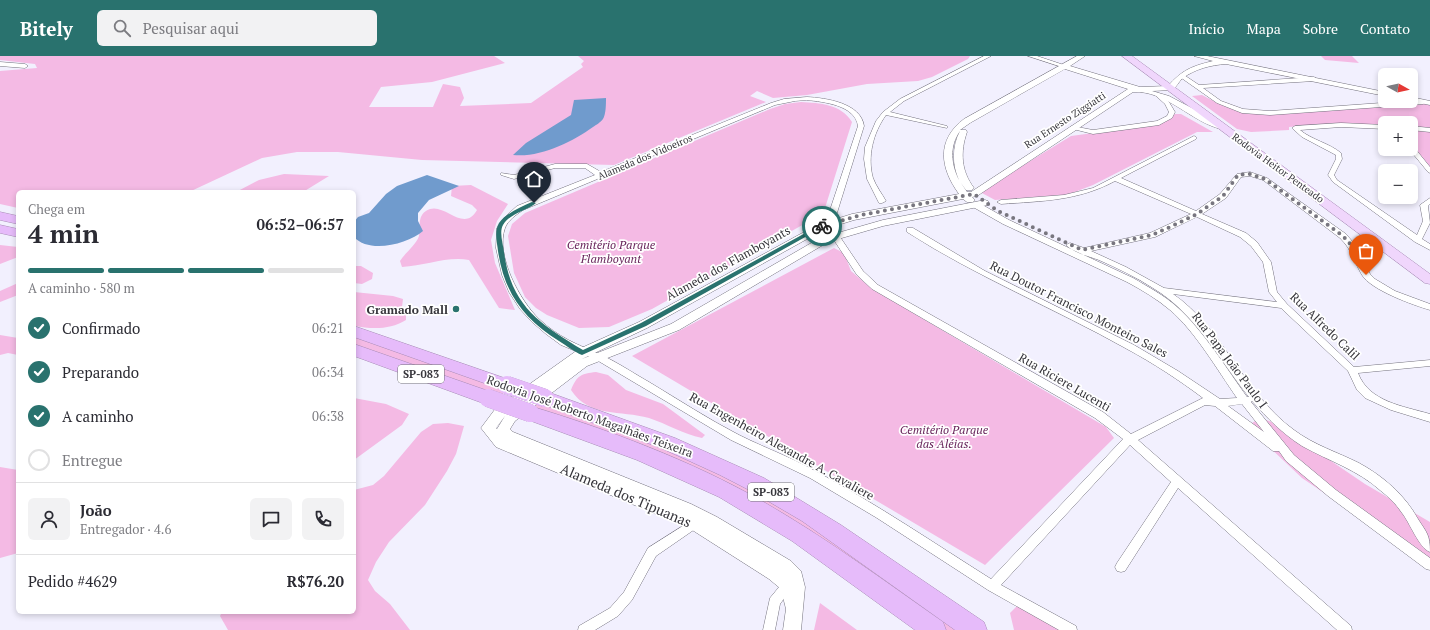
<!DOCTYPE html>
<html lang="pt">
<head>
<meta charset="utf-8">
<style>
  body { margin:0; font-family:"PT Serif",serif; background:#f2f2f3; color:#2b2b33; height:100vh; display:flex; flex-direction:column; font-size:15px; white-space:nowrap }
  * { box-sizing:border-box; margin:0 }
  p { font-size:13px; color:#7c7c81 }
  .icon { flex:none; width:22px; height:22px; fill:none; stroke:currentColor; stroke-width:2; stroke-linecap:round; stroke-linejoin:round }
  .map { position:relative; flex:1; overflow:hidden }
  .side { position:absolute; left:16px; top:134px; width:340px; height:424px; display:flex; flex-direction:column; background:#fff; border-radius:6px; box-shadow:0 2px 6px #0003 }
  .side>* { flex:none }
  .needle { width:26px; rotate:98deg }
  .controls { position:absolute; left:1378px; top:12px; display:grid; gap:8px }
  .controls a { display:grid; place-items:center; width:40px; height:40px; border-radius:6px; background:#fff; box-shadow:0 2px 6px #0003; font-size:20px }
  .pin { position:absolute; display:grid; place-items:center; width:34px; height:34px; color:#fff; margin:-41px -17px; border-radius:50% 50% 50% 0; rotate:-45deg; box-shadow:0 0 4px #0007 }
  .pin .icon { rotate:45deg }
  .courier { position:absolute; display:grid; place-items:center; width:40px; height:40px; margin:-20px; border:3px solid #29726e; border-radius:50%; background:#fff; color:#222; box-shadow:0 1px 5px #0007 }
  .summary em { font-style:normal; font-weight:700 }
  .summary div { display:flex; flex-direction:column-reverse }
  .summary { display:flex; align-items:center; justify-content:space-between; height:68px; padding:0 12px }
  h1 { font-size:26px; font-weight:700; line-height:30px }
  .bar { display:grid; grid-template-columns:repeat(4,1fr); gap:6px 4px; align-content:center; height:48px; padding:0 12px }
  .bar i { height:5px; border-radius:3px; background:#e1e1e2 }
  .bar .current { background:#29726e }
  .bar p { grid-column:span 4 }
  .line { display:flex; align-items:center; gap:10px; padding:0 12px; border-top:1px solid #e1e1e2 }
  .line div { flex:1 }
  .round { display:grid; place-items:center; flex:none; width:42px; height:42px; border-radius:6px; background:#f2f2f3 }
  ol { padding:0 12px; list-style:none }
  li { display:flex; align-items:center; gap:12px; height:44px }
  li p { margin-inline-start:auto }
  li .icon { padding:4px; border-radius:50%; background:#29726e; color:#fff; stroke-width:4 }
  li:last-child { color:#7c7c81 }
  li i { width:22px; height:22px; border:2px solid #e1e1e2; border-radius:50% }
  header { display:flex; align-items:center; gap:24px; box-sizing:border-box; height:56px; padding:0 20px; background:#29726e; color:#fff }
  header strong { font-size:19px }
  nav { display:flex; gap:22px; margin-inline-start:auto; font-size:14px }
  .search { width:280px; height:36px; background:#f2f2f3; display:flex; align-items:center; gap:10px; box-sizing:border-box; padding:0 14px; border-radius:6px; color:#7c7c81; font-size:15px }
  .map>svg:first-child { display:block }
</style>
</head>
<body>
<header>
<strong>Bitely</strong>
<div class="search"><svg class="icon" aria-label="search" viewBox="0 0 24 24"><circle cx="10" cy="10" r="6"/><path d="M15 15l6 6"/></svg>Pesquisar aqui</div>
<nav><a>Início</a><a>Mapa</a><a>Sobre</a><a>Contato</a></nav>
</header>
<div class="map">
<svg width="1430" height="574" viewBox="0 0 1430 574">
  <rect width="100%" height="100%" fill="#f2f0fe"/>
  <path fill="#f4bae4" d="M0,0h494l11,7 -73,19 -51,5 -12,20h64l10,-23 17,3 4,11 -4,8 71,-3 52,-36 -2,-3 3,-3 -6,-5h392l-2,3 -36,18 -14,4 -51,3 -60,11 -34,3 -16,-7 -7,5 16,6 -152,63 -192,-5 -84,-8h-41l-35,6 -73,34h-171v16l-18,-4v-133l37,-3 -2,-4 -35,-4z
    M1321,0h31l7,7 -34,-3z
    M1202,39c26,14 38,18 67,20l156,-12 5,1v24l-19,-1v-4h-26v3l-46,-3 -50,4v3l-38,2 -14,-3 -45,-33z
    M801,46c19,1 40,2 51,20l-27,86 -10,10 -163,91 -43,18 -30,1 -32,-13 -11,-7 -11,-11 -11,-24 -6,-37 4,-12 13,-11 245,-104 15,-5z
    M1175,58h6l32,18h-16l-104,53 -26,10 -72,5 -15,-8 91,-56 89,-12z
    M1411,74l19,1v38l-19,-24z
    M284,118l45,2 -26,16h-67l23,-12z
    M471,129l37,19 -11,17 -6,19 4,23 20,47 -16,-2 -30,-48c-22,-4 -44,6 -67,7l-2,-6c5,-8 16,-16 19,-25 2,-9 -3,-22 11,-27 16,-5 34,24 47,1l-5,-5 -21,-9 1,-10z
    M0,189l18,2v10l-18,7z
    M834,192l10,5 7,18 20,17 235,139 8,11 -129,127 -353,-209z
    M354,210h7l12,7 -1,6 -10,5 -8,-1z
    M18,227v12l-18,7v-11z
    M354,236l39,4 10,3 -1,8 4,6v7c-16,10 -34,9 -52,6z
    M0,279l18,3v17l-10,-2 -8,2z
    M354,280l154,54 -9,7 -145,-52z
    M596,316l12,3 18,15 37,14 42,31 -3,3c-19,-4 -35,-14 -53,-20 -28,-8 -60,0 -78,-28 6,-15 10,-16 25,-18z
    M354,342l32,6 23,10 -7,11 -48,35z
    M538,344l89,32 128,56 211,142h-22l-137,-97 -276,-126z
    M1260,362l15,5 90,61 65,38v43l-128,-87 -36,-34 -9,-11 -5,-10z
    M448,367l16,3 -8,28 -9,17 -22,34 -36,37 -13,20 -8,18 7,11 15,13 20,26h-182l-8,-14 2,-4h132v-122l19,-5 11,-9 37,-44 12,-8z
    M0,411l18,3v83l-18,5z
    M820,547l37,27h-43z
    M1020,547l50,27h-56l-4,-17z"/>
  <path fill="#709bcd" d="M606,42c0,6 0,16 -3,21 -2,3 -7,6 -10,8 -21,15 -53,31 -80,28l13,-12 45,-28 3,-15z
    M427,119l32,11 -30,14 -11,13v8l5,10c-15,13 -54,23 -69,6v-15l4,-5 11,-4 17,-19 11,-8z"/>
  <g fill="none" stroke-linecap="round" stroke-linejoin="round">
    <defs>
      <path id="minor" d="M984,0h7l-87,45 -14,11 57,14v2l-61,-13c-13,18 -19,42 -13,63 3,8 9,16 13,23l-4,2h-3l-12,-24 -3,-20 1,-12 11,-26 7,-9 17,-13z
        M1028,0h9l30,10 -5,1z
        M0,6l25,2 3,2 -3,2 -25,-2z
        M1180,19h4l15,10 115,-8 3,2 -3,2 -111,7 18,13 22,8 27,2 153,-11 3,2 -3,2 -153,11 -28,-2 -25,-10 -37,-26z
        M1158,37l11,9 6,10 -3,6 -13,7 -66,9 -24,-6 3,-2 21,4 64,-9 10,-5 2,-4 -4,-8 -10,-9z
        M807,41c19,1 54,6 57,29l-28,90 -2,12 29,43 15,14 225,127 28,22 72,-36c-24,-18 -50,-35 -76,-49 -73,-41 -150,-72 -220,-117v-4h6l72,43 149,74 44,26 42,28 17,-1c-19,-27 -42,-67 -67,-88 -13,-11 -28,-20 -43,-28l-124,-58 -30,-17v-4h6l30,17 124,58c15,9 31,17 44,29 25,22 50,62 70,90h2c-31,-39 -53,-83 -96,-109 -17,-11 -36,-20 -54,-28 -11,-4 -25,-7 -33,-15l4,-2 14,5 66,-15 41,-19 -76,-33c-37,20 -73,20 -114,23l-4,-2 4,-2 63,-5 29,-7 101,-52 2,1v2l-75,39 75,33 24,-17 17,-20 13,-2 17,6 79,56 11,13 13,27 5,5 20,12 35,13v6c-17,-5 -59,-20 -68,-35 -9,-15 -9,-24 -22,-37l-77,-58 -13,-4 -9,1 -15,21 -24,16 44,19 11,9 14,20 6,30 10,12 67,63 76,-7v6l-72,7c11,29 45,33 72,41v8l-39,-12 -26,-12 -8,-8 -9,-19 -67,-63 -108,-14c50,34 71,100 121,136 20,15 43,22 65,33 24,13 46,32 59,56 9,14 12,16 12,33 -11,-4 -20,-29 -28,-39 -6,-9 -13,-16 -21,-22 -23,-21 -52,-30 -79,-45 -19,-12 -35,-28 -50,-45l-1,1 43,53 42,35 94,68v12l-4,-1 -98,-73 -42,-35 -7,-10h-6l-58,-45 -10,-1 -67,35 213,186 1,4h-15l-159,-142 -53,83 -4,1 -4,-1 -2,-4 2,-4 54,-81 -41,-37 -129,140 75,41 1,4h-18l-71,-40 -111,-72 -67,-40 -79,-38 -136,-81 -34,-14 -15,-11 -14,-12 -12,-13 -11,-17 -7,-17 -6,-27 1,-20 8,-11 12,-11 78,-31 -10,-7h-30l-41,11 -13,-4v-2l13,2 41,-11h32l14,8 170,-69 13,-4zM807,44c17,2 48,5 51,26l-30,90 -2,12 31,47 15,14 223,129 28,21 -132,140c-57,-36 -113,-74 -172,-106 -26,-15 -54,-25 -80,-38 -31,-16 -60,-35 -90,-53 -16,-9 -32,-20 -48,-27 -24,-11 -42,-17 -62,-36 -19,-18 -44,-64 -34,-91 3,-8 11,-13 18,-18l252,-105 20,-4zM1197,161l43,20 11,9 12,16 6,30 8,10 -113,-14 -38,-21 -35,-16 64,-14zM1242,348l22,28 -36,-26z
        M1341,67l44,2v4l-44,-2 -41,3c12,10 29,13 41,23l1,6 -8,16 3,5 80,55 6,-14 -3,-16 10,-7v6l-2,2 2,17 -8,16 8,5v6l-15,-8 -82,-60 -5,-7 8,-16v-4l-34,-18 -10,-9 3,-2z
        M1411,70l19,2v4l-19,-2z
        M1411,89l2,1 17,21v6l-2,-1 -19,-23h2z
        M694,463l4,2 2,3 -2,3 -42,29 -24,44 -14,16 -23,14h-17l1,-4 31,-18 14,-16 24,-44z
        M788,524l4,1 2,4 -14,19 -5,26h-12l7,-32 14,-17z"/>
      <path id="tertiary" d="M1077,0h8l-15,10 70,21 28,-1c14,-16 24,-20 45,-25l-19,-5h13l178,36v4l-159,-32c-15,1 -31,5 -43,14 -5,4 -6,9 -11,12l-20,1 17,5 55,29v4h-3c-30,-7 -55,-39 -88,-37l-156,104 -5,1 3,3 -2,2h-6l-4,-3 -109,21 -29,9 -178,99 -65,31 89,-35 149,-86 63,-18 102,-20 3,1v4l-105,21 -55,16 -149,88 -92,36 -72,55 -5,8 3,3 178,72 26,13 74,44 10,10 4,16 -4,43h-18l3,-21 -5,-20 -12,-10 -80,-51 -193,-81 -15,-19 15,-20 83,-59 60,-27 178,-97 35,-11 107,-20c-19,-26 -23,-54 5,-75zM1065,13l63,20 -157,103h-4l-6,-9 5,7h6l2,-2c-13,-17 -14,-36 -7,-56l-1,-2h-6l10,-7zM960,75c-8,15 -8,34 -1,49 -8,-15 -10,-34 1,-49zM505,360l-8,13 -1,-1z
        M1411,41l19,4v4l-20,-4z"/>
      <path id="primary" d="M1122,0h10l298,218v10l-5,-1z"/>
      <path id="motorway" d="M0,156l18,4v8l-18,-4z
        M0,169l18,4v8l-18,-4z
        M354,270l159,55 3,4 -3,4 -6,2 -6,-2 -147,-52z
        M354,288l140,49 3,5 -3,5 -6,2 -134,-49z
        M545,335l130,47 89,40 77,47 143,97 3,8h-32l-153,-109 -53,-31 -29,-15 -59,-27 -122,-45 -3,-5 3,-5z
        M530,350c77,23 162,55 232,95 63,36 121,79 181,121l3,8h-31l-123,-89 -73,-44 -82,-37 -114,-42 -2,-5 2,-5z"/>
    </defs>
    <use href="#minor" stroke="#74727e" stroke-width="1"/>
    <use href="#tertiary" stroke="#74727e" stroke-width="1"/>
    <use href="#primary" stroke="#a88cb7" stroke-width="1"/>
    <use href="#motorway" stroke="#a88cb7" stroke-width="1"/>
    <use href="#minor" fill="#fff" fill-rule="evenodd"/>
    <use href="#tertiary" fill="#fff" fill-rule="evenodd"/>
    <use href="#primary" fill="#f0d6fc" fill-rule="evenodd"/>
    <use href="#motorway" fill="#e6bbfa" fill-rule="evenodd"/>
    <defs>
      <path id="motorway-bridge" d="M507,329l38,13
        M488,342l42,15"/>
    </defs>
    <use href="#motorway-bridge" stroke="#a88cb7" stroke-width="18" stroke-linecap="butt"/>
    <use href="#motorway-bridge" stroke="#e6bbfa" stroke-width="18"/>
  </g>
  <path fill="#29726e" d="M532,146l4,1c-9,8 -26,10 -33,22 -4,7 0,19 1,27 7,54 36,72 79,98l58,-27 179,-98 5,1 -179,100 -64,29c-8,-3 -16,-10 -23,-14 -36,-22 -55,-49 -61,-90 -1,-9 -4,-20 1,-28 7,-10 22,-16 33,-21z"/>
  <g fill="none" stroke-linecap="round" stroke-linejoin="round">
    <path stroke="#78767f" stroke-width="4" stroke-dasharray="0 7.2" d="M822,170l39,-11 113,-21 24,17 84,39 70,-15 18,-8 27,-13 26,-18 15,-21 12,-1 15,5 78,57 10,11 13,28"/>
  </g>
  <circle fill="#29726e" stroke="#fff" stroke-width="1.5" cx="456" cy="253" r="4"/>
  <g text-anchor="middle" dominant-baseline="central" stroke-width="3.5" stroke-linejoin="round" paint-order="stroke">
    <g font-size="10" fill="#36353b" stroke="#fff">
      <text transform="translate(1065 64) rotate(-33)">Rua Ernesto Ziggiatti</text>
      <text transform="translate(645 101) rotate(-23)">Alameda dos Vidoeiros</text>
      <text transform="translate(1278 112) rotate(36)">Rodovia Heitor Penteado</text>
    </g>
    <g fill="#fff" stroke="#727276" stroke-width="1">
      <rect x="398" y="309" width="46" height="18" rx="3"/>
      <rect x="748" y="427" width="46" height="18" rx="3"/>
    </g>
    <g font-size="11" font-weight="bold" fill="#36353b">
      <text x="421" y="318">SP-083</text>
      <text x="771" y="436">SP-083</text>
    </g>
    <g font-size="12" font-style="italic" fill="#6a275d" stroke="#fff">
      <text x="611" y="188">Cemitério Parque<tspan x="611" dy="14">Flamboyant</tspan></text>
      <text x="944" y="373">Cemitério Parque<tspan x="944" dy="14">das Aléias.</tspan></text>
    </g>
    <g font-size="12" fill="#36353b" stroke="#fff">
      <text transform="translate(728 207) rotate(-29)">Alameda dos Flamboyants</text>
      <text transform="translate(1079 253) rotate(27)">Rua Doutor Francisco Monteiro Sales</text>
      <text transform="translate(1325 270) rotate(44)">Rua Alfredo Calil</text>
      <text transform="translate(1230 304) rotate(53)">Rua Papa João Paulo I</text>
      <text transform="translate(1065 326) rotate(30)">Rua Riciere Lucenti</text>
      <text transform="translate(590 360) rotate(20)">Rodovia José Roberto Magalhães Teixeira</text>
      <text transform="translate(782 390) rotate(29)">Rua Engenheiro Alexandre A. Cavaliere</text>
    </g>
    <g font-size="12" font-weight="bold" fill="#36353b" stroke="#fff" text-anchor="end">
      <text x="448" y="253">Gramado Mall</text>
    </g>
    <g font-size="14" fill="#36353b" stroke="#fff">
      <text transform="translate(626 439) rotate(23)">Alameda dos Tipuanas</text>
    </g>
  </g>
</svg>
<div class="controls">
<a><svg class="needle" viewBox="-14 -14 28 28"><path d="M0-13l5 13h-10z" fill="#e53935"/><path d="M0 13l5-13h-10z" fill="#7c7c81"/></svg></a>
<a>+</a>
<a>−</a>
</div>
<div class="pin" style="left:1366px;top:219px;background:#ea580c"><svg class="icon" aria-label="bag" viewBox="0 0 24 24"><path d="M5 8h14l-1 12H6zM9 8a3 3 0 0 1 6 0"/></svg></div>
<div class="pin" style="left:534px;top:147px;background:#1f2937"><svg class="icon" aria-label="home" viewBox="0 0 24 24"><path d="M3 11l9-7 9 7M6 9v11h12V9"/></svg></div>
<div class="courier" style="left:822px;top:170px"><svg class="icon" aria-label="bike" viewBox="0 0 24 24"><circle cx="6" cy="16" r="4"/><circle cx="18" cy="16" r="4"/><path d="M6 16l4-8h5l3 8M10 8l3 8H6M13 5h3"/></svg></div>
<section class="side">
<div class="summary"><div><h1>4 min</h1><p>Chega em</p></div><em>06:52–06:57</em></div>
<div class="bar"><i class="current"></i><i class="current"></i><i class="current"></i><i></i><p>A caminho · 580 m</p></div>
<ol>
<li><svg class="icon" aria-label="check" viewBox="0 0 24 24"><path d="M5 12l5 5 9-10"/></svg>Confirmado<p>06:21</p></li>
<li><svg class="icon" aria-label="check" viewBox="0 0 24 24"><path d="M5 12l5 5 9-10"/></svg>Preparando<p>06:34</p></li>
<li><svg class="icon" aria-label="check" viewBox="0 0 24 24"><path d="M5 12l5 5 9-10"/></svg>A caminho<p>06:38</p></li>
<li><i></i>Entregue</li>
</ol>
<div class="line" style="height:72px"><a class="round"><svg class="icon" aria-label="person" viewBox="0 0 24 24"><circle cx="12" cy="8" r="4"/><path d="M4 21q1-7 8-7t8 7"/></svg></a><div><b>João</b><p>Entregador · 4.6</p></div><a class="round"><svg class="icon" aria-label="chat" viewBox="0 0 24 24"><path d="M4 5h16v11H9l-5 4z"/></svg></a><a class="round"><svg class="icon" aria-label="phone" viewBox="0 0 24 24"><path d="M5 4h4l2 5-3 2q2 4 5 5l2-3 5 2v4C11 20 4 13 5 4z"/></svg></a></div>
<div class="line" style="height:52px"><div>Pedido #4629</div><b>R$76.20</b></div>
</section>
</div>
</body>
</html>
